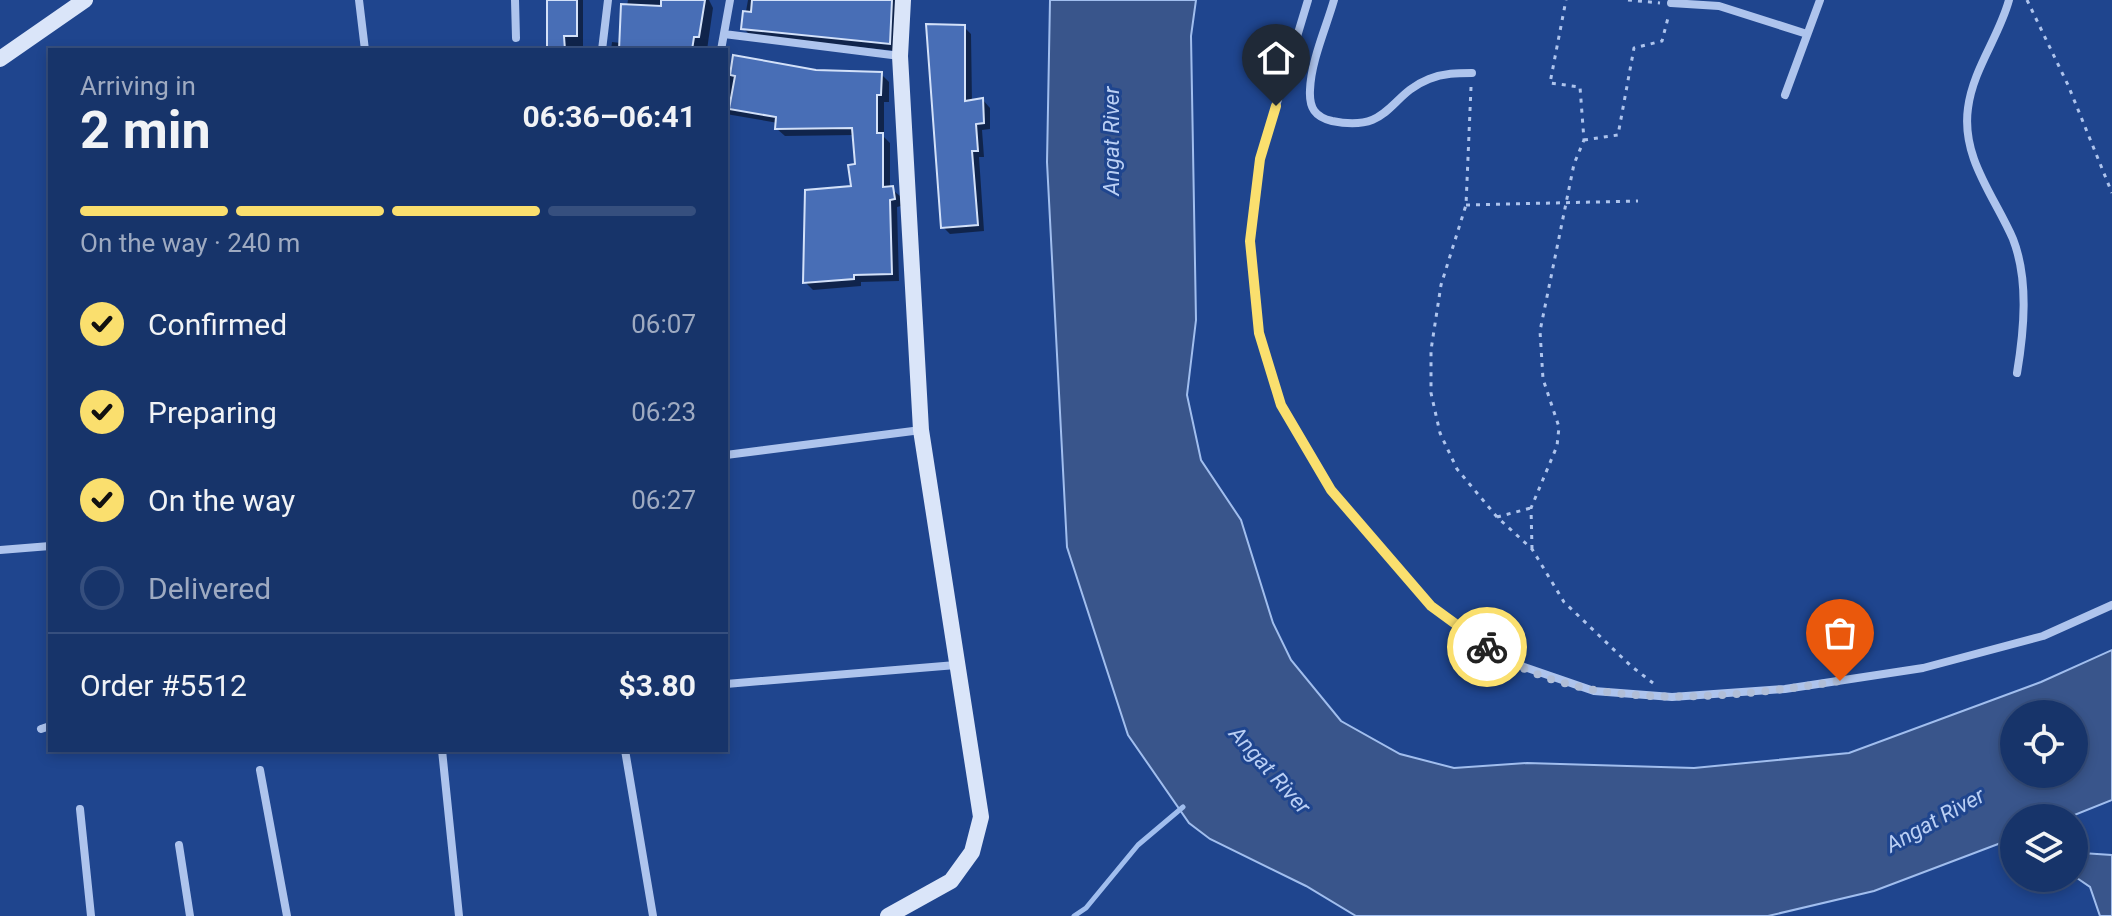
<!DOCTYPE html>
<html lang="en">
<head>
<meta charset="utf-8">
<style>
  body { margin:0; font-family:Roboto,sans-serif; background:#203c70; color:#f1f3f6; height:100vh; display:flex; flex-direction:column; font-size:30px; white-space:nowrap }
  * { box-sizing:border-box; margin:0 }
  p { font-size:26px; color:#9eaac1 }
  .icon { flex:none; width:44px; height:44px; fill:none; stroke:currentColor; stroke-width:2; stroke-linecap:round; stroke-linejoin:round }
  .map { position:relative; flex:1; overflow:hidden }
  .panel { position:absolute; left:48px; top:48px; width:680px; height:704px; display:flex; flex-direction:column; background:#17346a; border-radius:0px; box-shadow:0 4px 12px #0003,0 0 0 2px #364f7e }
  .panel>* { flex:none }
  .controls { position:absolute; left:2000px; top:700px; display:grid; gap:16px }
  .controls a { display:grid; place-items:center; width:88px; height:88px; border-radius:50%; background:#17346a; box-shadow:0 4px 12px #0003,0 0 0 2px #364f7e; font-size:40px }
  .pin { position:absolute; display:grid; place-items:center; width:68px; height:68px; color:#fff; margin:-82px -34px; border-radius:50% 50% 50% 0; rotate:-45deg; box-shadow:0 0 8px #0007 }
  .pin .icon { rotate:45deg }
  .courier { position:absolute; display:grid; place-items:center; width:80px; height:80px; margin:-40px; border:6px solid #fadf6e; border-radius:50%; background:#fff; color:#222; box-shadow:0 2px 10px #0007 }
  .head em { font-style:normal; font-weight:700 }
  .head div { display:flex; flex-direction:column-reverse }
  .head { display:flex; align-items:center; justify-content:space-between; height:136px; padding:0 32px }
  h1 { font-size:52px; font-weight:700; line-height:60px }
  .bar { display:grid; grid-template-columns:repeat(4,1fr); gap:12px 8px; align-content:center; height:96px; padding:0 32px }
  .bar i { height:10px; border-radius:6px; background:#364f7e }
  .bar .on { background:#fadf6e }
  .bar p { grid-column:span 4 }
  .line { display:flex; align-items:center; gap:20px; padding:0 32px; border-top:2px solid #364f7e }
  .line div { flex:1 }
  ol { padding:0 32px; list-style:none }
  li { display:flex; align-items:center; gap:24px; height:88px }
  li p { margin-inline-start:auto }
  li .icon { padding:8px; border-radius:50%; background:#fadf6e; color:#111; stroke-width:4 }
  li:last-child { color:#9eaac1 }
  li i { width:44px; height:44px; border:4px solid #364f7e; border-radius:50% }
  .map>svg:first-child { display:block }
</style>
</head>
<body>
<div class="map">
<svg width="2112" height="916" viewBox="0 0 2112 916">
  <rect width="100%" height="100%" fill="#1f458e"/>
  <path fill="#39558b" stroke="#a1beee" stroke-width="2" fill-rule="evenodd" d="M1050,0h146l-5,36 5,284 -9,75 14,65 40,60 32,103 18,37 50,61 59,33 54,14 73,-5 167,5 155,-15 192,-71 71,-32v150l-45,18h-53v20l-140,53 -106,25h-412l-50,-30 -96,-47 -21,-16 -61,-88 -61,-188 -20,-385zM2014,714h60v60h-60z
    M2082,853l30,2v61h-12l-10,-29 -16,-11v-9z"/>
  <path fill="#0007" d="M548,0h35v50h-34z
    M628,0h81l4,8 -6,42h-96l1,-8 9,1z
    M748,0h153l-4,51 -146,-15 -8,-8z
    M928,26l36,1 7,7 1,68 11,-2 7,8v21l-8,1 2,27h-5l5,74 -34,3 -7,-7z
    M726,68l155,6 8,8v20h-5v35l6,6v45l10,8 1,10 -4,1 2,74 -38,1v4l-48,4 -8,-8 48,-95 2,-52 -70,1 -8,-7 1,-6 -52,-9z"/>
  <g fill="none" stroke-linecap="round" stroke-linejoin="round">
    <path stroke="#a1beee" stroke-width="5" d="M1074,916l12,-8 52,-63 45,-38"/>
  </g>
  <path fill="#486eb6" stroke="#d3e1f9" stroke-width="2" d="M547,0h30v36h-13l1,14h-18z
    M661,0h44l-6,37h-5l-2,13h-73l2,-46 40,2z
    M752,0h140l-2,44 -149,-15 2,-18 8,1z
    M926,24l39,1v76l18,-3 1,25 -8,1 2,27h-6l6,74 -37,3z
    M733,55l83,15 66,2 -1,23h-4v38h6v54l10,-1 2,13 -5,1 2,74 -38,1v4l-51,4 2,-93 46,-4 -3,-21 7,-1 -3,-36 -77,1 1,-12 -47,-8 6,-33 -5,-1z"/>
  <g fill="none" stroke-linecap="round" stroke-linejoin="round">
    <path stroke="#aec4ed" stroke-width="3" stroke-dasharray="4 6" stroke-linecap="butt" d="M1628,0l32,3
      M2027,0l41,85 44,108
      M1471,87l-5,118 -25,80 -10,65v43l9,40 17,36 40,48 35,32 32,53 67,64 22,17
      M1584,140l34,-5 16,-87 28,-7 7,-27
      M1466,205l172,-4
      M1497,517l34,-9
      M1532,549l-1,-41 26,-62 2,-19 -16,-48 -3,-48 34,-167 10,-24 -4,-53 -30,-4 16,-83"/>
    <path stroke="#aec4ed" stroke-width="8" d="M359,0l6,50
      M515,0l1,38
      M1308,0l-48,159 -10,82 9,92 22,72 50,85 100,116 76,55 87,30 78,6 113,-8 138,-21 120,-32 69,-31
      M1334,0c-8,28 -23,61 -24,90 -1,18 5,27 22,31 59,12 56,-26 97,-42 15,-6 28,-6 43,-6
      M2009,0c-10,37 -36,69 -41,108 -7,50 27,89 45,131 16,41 11,92 4,134
      M1671,3l48,3 88,28
      M724,34l176,22
      M602,50l6,-50
      M721,50l9,-50
      M1785,95l35,-95
      M726,455l195,-25
      M0,550l50,-4
      M726,684l230,-19
      M41,729l9,-3
      M442,750l17,166
      M625,750l28,166
      M260,770l27,146
      M80,809l11,107
      M179,845l11,71"/>
    <path stroke="#dae5f9" stroke-width="16" d="M0,59l85,-59
      M888,916l63,-35 21,-29 9,-35 -60,-387 -21,-374 3,-56"/>
  </g>
  <g fill="none" stroke-linecap="round" stroke-linejoin="round">
    <path stroke="#b1bed7" stroke-width="8" stroke-dasharray="0 14.4" d="M1487,647c95,69 243,51 353,34"/>
    <path stroke="#fadf6e" stroke-width="10" d="M1276,106l-16,53 -10,82 9,92 22,72 50,85 100,116 56,41"/>
  </g>
  <g text-anchor="middle" dominant-baseline="central" stroke-width="6" stroke-linejoin="round" paint-order="stroke">
    <g font-size="22" font-style="italic" fill="#bacff4" stroke="#1f458e">
      <text transform="translate(1111 141) rotate(-90)">Angat River</text>
      <text transform="translate(1270 770) rotate(48)">Angat River</text>
      <text transform="translate(1935 820) rotate(-29)">Angat River</text>
    </g>
  </g>
</svg>
<div class="controls">
<a><svg class="icon" aria-label="locate" viewBox="0 0 24 24"><circle cx="12" cy="12" r="6"/><path d="M12 2v4M12 18v4M2 12h4M18 12h4"/></svg></a>
<a><svg class="icon" aria-label="layers" viewBox="0 0 24 24"><path d="M12 4l9 5-9 5-9-5zM3 14l9 5 9-5"/></svg></a>
</div>
<div class="pin" style="left:1840px;top:681px;background:#ea580c"><svg class="icon" aria-label="bag" viewBox="0 0 24 24"><path d="M5 8h14l-1 12H6zM9 8a3 3 0 0 1 6 0"/></svg></div>
<div class="pin" style="left:1276px;top:106px;background:#1f2937"><svg class="icon" aria-label="home" viewBox="0 0 24 24"><path d="M3 11l9-7 9 7M6 9v11h12V9"/></svg></div>
<div class="courier" style="left:1487px;top:647px"><svg class="icon" aria-label="bike" viewBox="0 0 24 24"><circle cx="6" cy="16" r="4"/><circle cx="18" cy="16" r="4"/><path d="M6 16l4-8h5l3 8M10 8l3 8H6M13 5h3"/></svg></div>
<section class="panel">
<div class="head"><div><h1>2 min</h1><p>Arriving in</p></div><em>06:36–06:41</em></div>
<div class="bar"><i class="on"></i><i class="on"></i><i class="on"></i><i></i><p>On the way · 240 m</p></div>
<ol>
<li><svg class="icon" aria-label="check" viewBox="0 0 24 24"><path d="M5 12l5 5 9-10"/></svg>Confirmed<p>06:07</p></li>
<li><svg class="icon" aria-label="check" viewBox="0 0 24 24"><path d="M5 12l5 5 9-10"/></svg>Preparing<p>06:23</p></li>
<li><svg class="icon" aria-label="check" viewBox="0 0 24 24"><path d="M5 12l5 5 9-10"/></svg>On the way<p>06:27</p></li>
<li><i></i>Delivered</li>
</ol>
<div class="line" style="height:104px"><div>Order #5512</div><b>$3.80</b></div>
</section>
</div>
</body>
</html>
